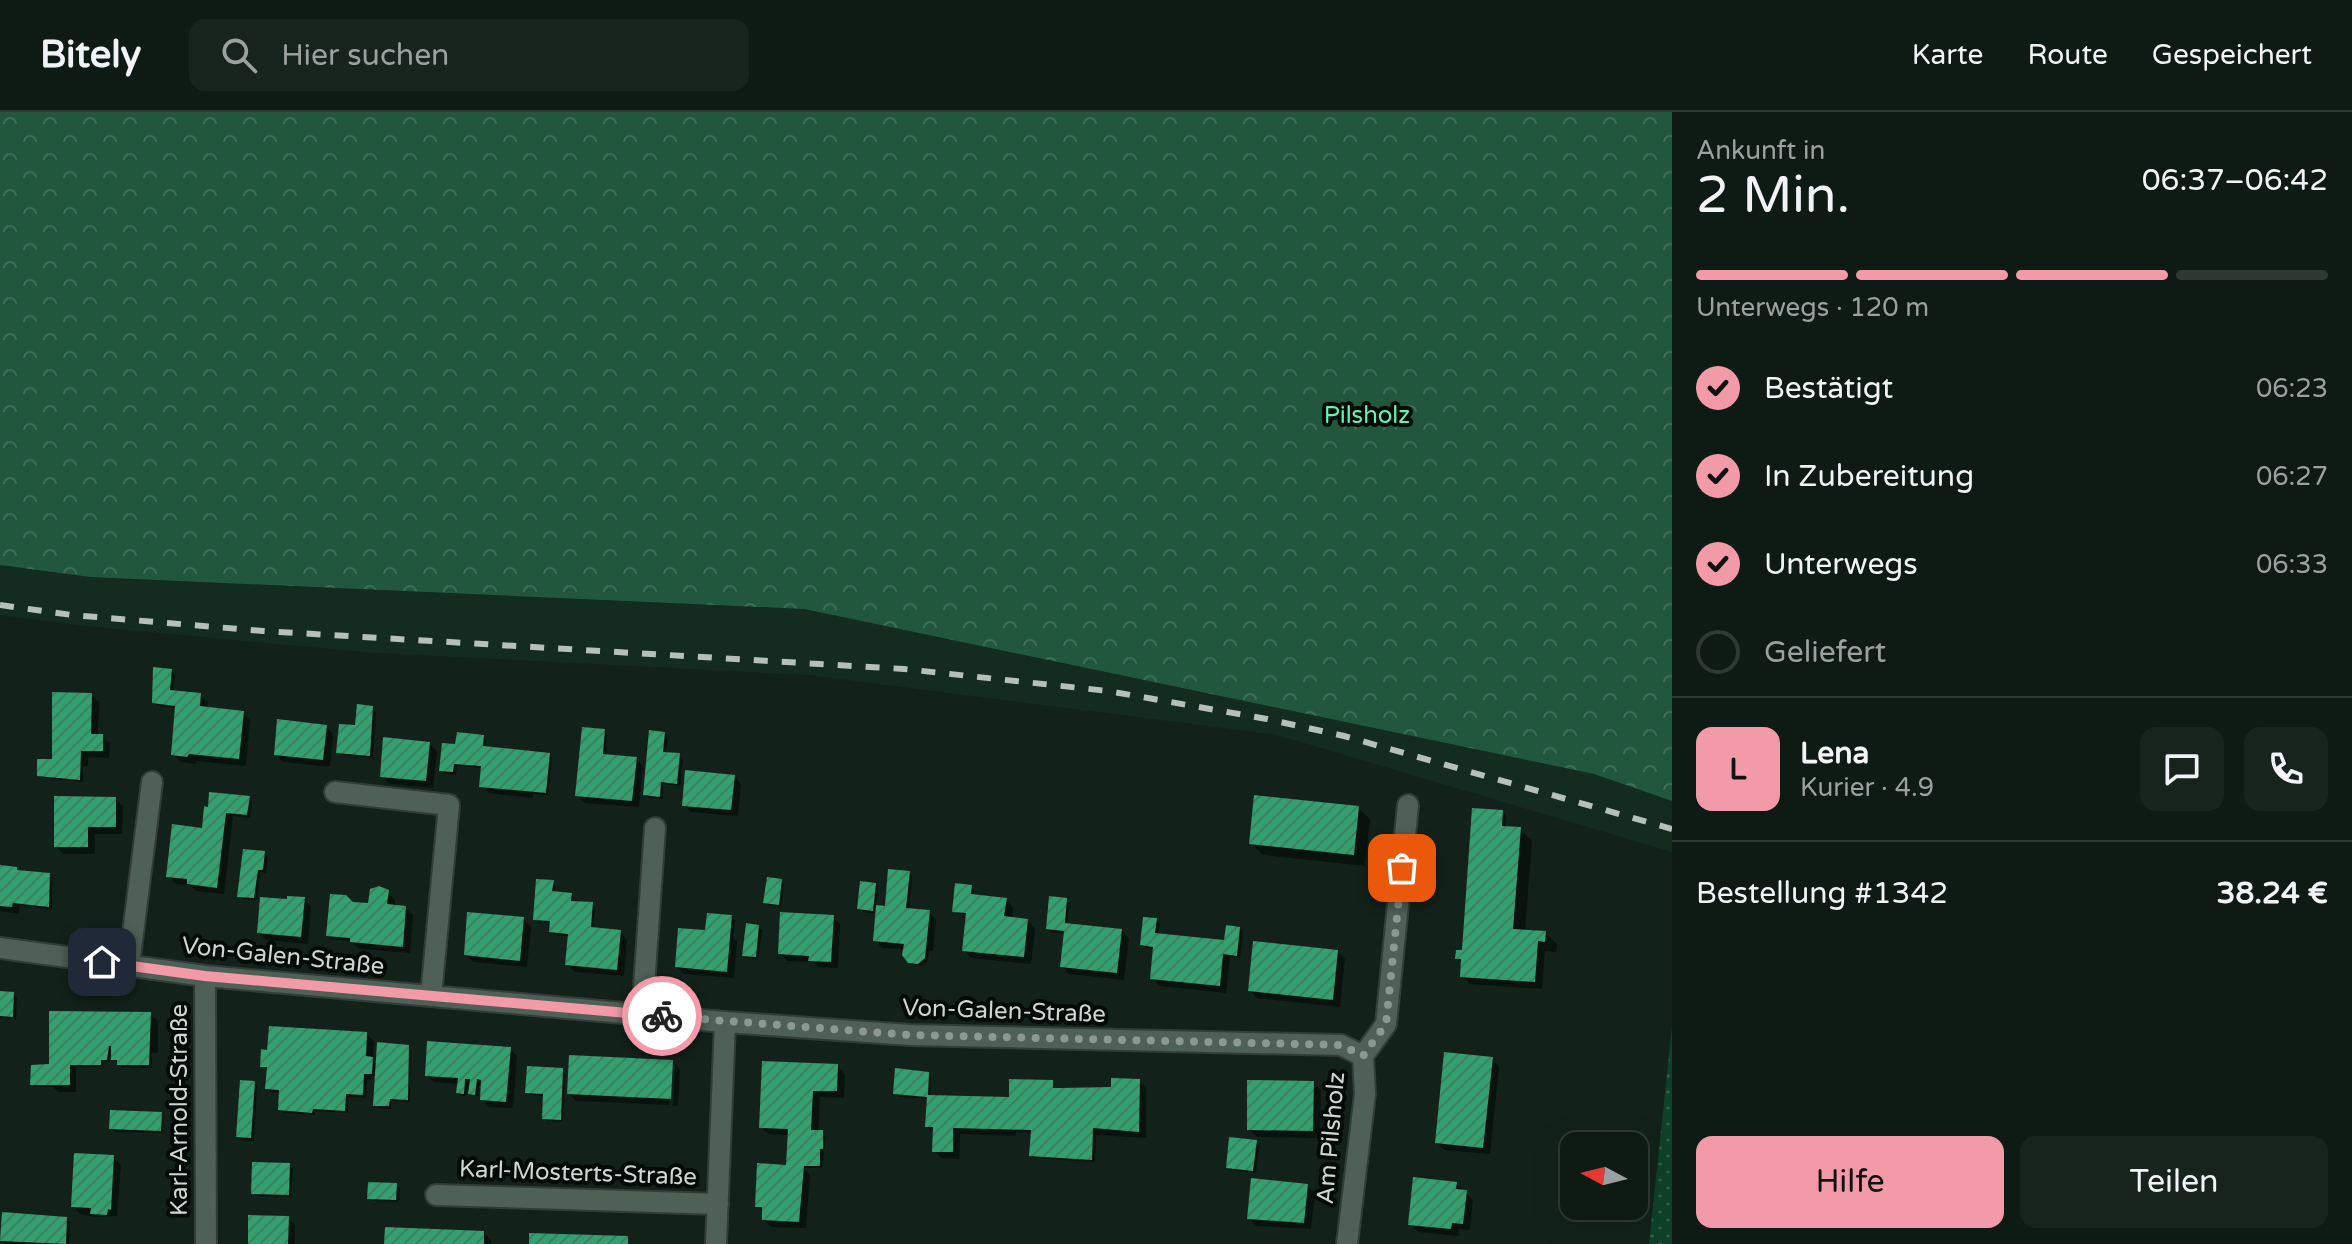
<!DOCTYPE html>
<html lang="de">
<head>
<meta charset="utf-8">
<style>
  body { margin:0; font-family:"Varela Round",sans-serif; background:#17231d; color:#f1f3f6; height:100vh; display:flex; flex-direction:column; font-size:30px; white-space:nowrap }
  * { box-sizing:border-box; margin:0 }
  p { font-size:26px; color:#9ba1a0 }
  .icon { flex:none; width:44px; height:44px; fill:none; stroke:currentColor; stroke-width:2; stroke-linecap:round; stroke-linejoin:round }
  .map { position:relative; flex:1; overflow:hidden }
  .sheet { display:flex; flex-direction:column; background:#0e1a14; width:680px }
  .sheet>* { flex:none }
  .needle { width:52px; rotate:277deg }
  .fabs { position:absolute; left:1560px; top:1020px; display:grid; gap:16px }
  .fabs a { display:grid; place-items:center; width:88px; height:88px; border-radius:16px; background:#0e1a14; box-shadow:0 8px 32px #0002,0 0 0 2px #2e3834; font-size:40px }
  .pin { position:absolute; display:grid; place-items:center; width:68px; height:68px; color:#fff; margin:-34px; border-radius:16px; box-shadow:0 4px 12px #0006 }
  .courier { position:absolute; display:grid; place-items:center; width:80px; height:80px; margin:-40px; border:6px solid #f39aa8; border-radius:50%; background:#fff; color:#222; box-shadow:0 2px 10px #0007 }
  .headline em { font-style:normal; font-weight:600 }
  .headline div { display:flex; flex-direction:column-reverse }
  .headline { display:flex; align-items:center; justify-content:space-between; height:136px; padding:0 24px }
  h1 { font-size:52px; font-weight:600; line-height:60px }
  .bar { display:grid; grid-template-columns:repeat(4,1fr); gap:12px 8px; align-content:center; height:96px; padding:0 24px }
  .bar i { height:10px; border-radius:6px; background:#2e3834 }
  .bar .current { background:#f39aa8 }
  .bar p { grid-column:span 4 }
  .line { display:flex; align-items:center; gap:20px; padding:0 24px; border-top:2px solid #2e3834 }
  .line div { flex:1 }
  .round { display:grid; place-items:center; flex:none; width:84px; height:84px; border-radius:16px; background:#17231d }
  ol { padding:0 24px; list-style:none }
  li { display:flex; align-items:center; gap:24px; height:88px }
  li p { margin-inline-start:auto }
  li .icon { padding:8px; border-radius:50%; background:#f39aa8; color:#111; stroke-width:4 }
  li:last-child { color:#9ba1a0 }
  li i { width:44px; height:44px; border:4px solid #2e3834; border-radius:50% }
  .primary-button { display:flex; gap:16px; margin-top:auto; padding:16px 24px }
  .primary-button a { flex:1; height:92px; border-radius:16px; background:#f39aa8; color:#111; font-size:32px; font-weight:600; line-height:92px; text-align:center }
  .primary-button a+a { background:#17231d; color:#f1f3f6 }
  header { display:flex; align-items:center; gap:48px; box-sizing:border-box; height:112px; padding:0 40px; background:#0e1a14; border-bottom:2px solid #2e3834 }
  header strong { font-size:38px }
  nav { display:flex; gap:44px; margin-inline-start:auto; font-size:28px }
  .search { width:560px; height:72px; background:#17231d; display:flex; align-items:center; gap:20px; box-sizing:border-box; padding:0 28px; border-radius:16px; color:#9ba1a0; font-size:30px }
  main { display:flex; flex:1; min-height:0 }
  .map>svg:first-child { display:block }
</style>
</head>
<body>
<header>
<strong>Bitely</strong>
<div class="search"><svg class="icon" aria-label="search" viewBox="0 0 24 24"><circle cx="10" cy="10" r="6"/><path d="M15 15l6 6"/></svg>Hier suchen</div>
<nav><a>Karte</a><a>Route</a><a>Gespeichert</a></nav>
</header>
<main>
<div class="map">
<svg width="1672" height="1132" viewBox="0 0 1672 1132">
  <defs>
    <pattern id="grass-dots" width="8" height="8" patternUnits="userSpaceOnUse" patternTransform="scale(2)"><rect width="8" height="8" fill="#0e402a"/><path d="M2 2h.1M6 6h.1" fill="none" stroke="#305b48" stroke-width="1.8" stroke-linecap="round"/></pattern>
    <pattern id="forest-crowns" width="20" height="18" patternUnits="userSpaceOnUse" patternTransform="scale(2)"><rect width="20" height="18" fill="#20573d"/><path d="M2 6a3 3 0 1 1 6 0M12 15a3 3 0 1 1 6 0" fill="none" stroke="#3f6e58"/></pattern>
    <pattern id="building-hatch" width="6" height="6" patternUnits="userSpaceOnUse" patternTransform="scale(2)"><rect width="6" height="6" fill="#349f6f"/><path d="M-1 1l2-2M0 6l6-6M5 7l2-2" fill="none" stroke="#378261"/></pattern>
  </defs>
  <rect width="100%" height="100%" fill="#12221a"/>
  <path fill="#142b1f" d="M0,453l90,12 714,32 790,165 78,27v51l-395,-117 -469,-60 -446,-23 -277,-26 -85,-11z"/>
  <path fill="url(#grass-dots)" d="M1672,915v217h-23z"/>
  <path fill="url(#forest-crowns)" d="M0,0h1672v689l-78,-27 -790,-165 -714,-32 -90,-12z"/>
  <path fill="#0007" d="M171,559l4,3 -2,18 27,3 8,7 -1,7 36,4 7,7 -4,46 -49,-5 -2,3 -14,-2 -8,-7 4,-47 -20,-2 -3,-4z
    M91,583l8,7 -1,34h4l8,8 -1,14 -21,-1v9h-5v16l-40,-4 -4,-3 17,-14z
    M373,596l3,3 -3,47 -31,-3 -4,-3z
    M326,614l7,8 -3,33 -47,-5 -7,-7z
    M604,619l3,3 -1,22 30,3 7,7 -4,41 -54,-4 -8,-8z
    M664,622l4,3 -2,17 13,1 4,4 -3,27 -17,-2v15l-14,-1 -4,-3z
    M483,624l3,4 -1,9 64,6 3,3 -4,37 -15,-1v4l-44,-5 -7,-7 1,-18 -26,-2 -1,9 -12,-1 -3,-4 16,-24z
    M429,632l8,7 -4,37 -43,-4 -8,-8z
    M734,664l7,8 -3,32 -47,-4 -7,-7z
    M249,686l3,4 -2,16 -17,-2 -9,78 -28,-3 -6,-6 -14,-1 -8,-8 36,-46 2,-21z
    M115,687l8,7 -1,28h-27v20h-32l-7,-8z
    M1358,696l12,11 -5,47 -102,-11 -12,-12z
    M1503,700l3,3 -1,13 15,1 12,12 -7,90 20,2 12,11 -1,8 -11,-1 -3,38 -72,-5 -8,-8 1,-12 -6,-6 7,-6z
    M264,741l4,3 -2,17 -6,-1 -3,28 -14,-1 -4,-3z
    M0,755l19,6 30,2 3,3v32l-32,-5 -1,9 -19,-3z
    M909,760l3,4 -3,34 20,2 7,8 -3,31h-4l-1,10 -7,5 -7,-1 -4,-3 -5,-13 -23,-1 -7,-8 3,-26 -15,-2 -4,-3 16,-24 3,3 -2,19 14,1z
    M781,769l3,3 -3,23 -12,-1 -3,-4z
    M553,770l3,4 -1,7 16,2 3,3 -1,5 19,1 3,3 -2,23 27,2 7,8 -3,36 -49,-4 -8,-8 3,-28 -16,-1 -3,-3v-9l-13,-1 -3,-3z
    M971,775l3,3 -1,7 33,3 7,8 -1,11 15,2 8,8 -4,35 -60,-6 -7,-8 5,-35 -11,-1 -4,-3z
    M387,780l8,8v7l10,1 8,7 -3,38 -51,-4 -8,-8 -20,-2 -3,-3 24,-32 18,1z
    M262,787h42l7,8 -3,37 -42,-4 -7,-8z
    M1066,788l4,3 -3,22 55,6 7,8 -5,41 -55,-6 -7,-8 4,-32 -15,-2 -3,-4z
    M731,805l4,3 -2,17 4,5 -3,36 -50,-4 -7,-7z
    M833,805l7,7 -2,44 -20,-1 -5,-5 -26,-1 -7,-7z
    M523,807l8,8 -4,40 -54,-5 -7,-7z
    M1156,808l4,4 -2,11 68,7 13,-13 4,3 -3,26 -10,-1 -4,36 -66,-7 -8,-8 3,-29 -10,-1 -3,-3z
    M758,815l4,3 -4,30 -11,-2 -3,-3z
    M1337,839l8,8 -5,48 -83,-9 -7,-7z
    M0,881l14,1 3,4 -1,21 -16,-1z
    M150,902l8,7v32h-6v15l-30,-1 -13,-12v7h-6v5h-27v25h-18l-5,-5h-18l-3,-3 16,-18z
    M367,922l7,8 -1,18 5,5 30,-19 3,4 -1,52 -18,-1 -1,8 -12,-1 -4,-3 2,-29h-5l-1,4h-4l-1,18 -18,-1v16l-33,-2v4l-32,-2 -3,-4 1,-17h-11l-3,-3 2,-19 -7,-4z
    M510,937l7,7 -4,52 -24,-1 -7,-8 1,-13h-4l-1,11 -11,-8 -1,7h-4l-4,-4 1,-8 -25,-2 -7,-7z
    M1492,947l7,8 -9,87 -46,-4 -7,-8z
    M673,950l7,8 -2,36h-5l2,-40h-4l-2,39 -93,-4 -7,-8z
    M837,954l8,8 -1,24 -24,-1 -2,35 8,4 -4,32h-19l7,7 -4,53 -35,-1 -7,-7v-7l-7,-7 31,-39 2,-32 -22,-1 -7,-7z
    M562,958l3,3 -2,49 -16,-1 -3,-3 1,-22 -15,-1 -3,-3z
    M928,962l3,3 -1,20 81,2 41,-17 3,8 58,-1 26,-8 7,7v50l-50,-3 -1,27 -61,-4 -3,-3 2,-22 -17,-1v4l-56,-2 -1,25 -18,-1 -7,-7v-18l-7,-7 2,-27 -31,-2 -3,-3z
    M254,971l3,3 -3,55 -13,-1 -3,-3z
    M1313,971l8,7 -1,48 -63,-1 -8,-8z
    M161,1002l3,3 -1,16 -48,-1 -4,-3z
    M1256,1030l3,3 -3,28 -25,-3 -3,-3z
    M113,1045l8,8 -4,51 -21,1 -16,-3 -7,-8z
    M289,1053l4,3 -2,29 -35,-1 -3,-3z
    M1456,1072l17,16 -3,30 -11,-1 -1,7 -40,-4 -8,-8z
    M396,1073l4,3 -1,14 -27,-1 -3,-3z
    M1307,1074l8,7 -4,36 -55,-3 -7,-8z
    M288,1106l7,7v19h-45z
    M66,1107l4,3 -1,22h-64l-4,-4z
    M484,1121l7,7v4h-105z"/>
  <path fill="url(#building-hatch)" d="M153,555l19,2 -2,21 31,3 -1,13 44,5 -5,48 -50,-5 -2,3 -16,-2 4,-49 -23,-3z
    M52,580l40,1 -1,41h12v17h-22l-1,29 -43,-4v-17h15z
    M357,592l16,2 -3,50 -34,-3 3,-29 16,1z
    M277,607l50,6 -4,35 -49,-5z
    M582,615l23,2 -2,25 34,3 -5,44 -57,-5z
    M649,618l16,2 -2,20 17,1 -3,31 -16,-2 -1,15 -17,-2z
    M457,620l27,3 -1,11 67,7 -4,40 -67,-6 2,-21 -27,-2 -1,8 -14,-1 3,-28 13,1z
    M383,625l47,5 -4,39 -46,-4z
    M685,658l50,5 -4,35 -49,-4z
    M209,680l41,4 -3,19 -21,-2 -9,75 -30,-4v-5l-21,-2 6,-53 30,4 2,-22 4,1z
    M1254,683l105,11 -5,49 -105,-11z
    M54,684l62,1v30h-28v20h-34z
    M1472,696l31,2 -1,16 19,1 -8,102 33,2 -1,11 -7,-1 -3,41 -75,-5 1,-18h-6l1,-9h6z
    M243,737l22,2 -2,19h-5l-4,28 -17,-1z
    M0,753l17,2v3l33,3 -1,34 -36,-4 -1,4 -12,-1z
    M888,757l22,2 -4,37 24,2 -5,48 -7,6 -10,-1 -6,-8 2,-11 -31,-3 3,-36 9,1z
    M767,765l15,2 -3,26 -16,-2z
    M536,767l18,1 -2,11 20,2 -1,8 22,1 -2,25 30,3 -4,40 -52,-5 3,-31 -19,-2 1,-11 -17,-1z
    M860,769l16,2 -3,28 -16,-2z
    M955,771l17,2 -1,9 36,4 -3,18 24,3 -4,38 -62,-6 4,-38 -14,-1z
    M379,774l10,4 -2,14 19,2 -3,41 -53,-5v-4l-24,-2 4,-42 16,1 7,7 15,1 2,-14z
    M287,784l18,1 -4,40 -44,-4 3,-36 27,2z
    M1049,784l18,2 -2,25 57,6 -5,44 -57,-6 4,-36 -18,-2z
    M467,800l57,5 -4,44 -56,-6z
    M780,800l54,3 -3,47 -23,-1 1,-5 -31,-2z
    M707,801l25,2 -5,57 -52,-5 3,-39 27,2z
    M1143,805l14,1 -2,15 69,7 2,-15 14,2 -3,29 -14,-2 -3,32 -70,-7 3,-32 -13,-2z
    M746,811l13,2 -3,32 -14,-1z
    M1253,829l85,9 -5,50 -85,-9z
    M0,879l14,1 -1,25 -13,-1z
    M49,899l102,1 -2,53h-32v-5h-6v-14h-2l-2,14h-6v5h-31v20h-40l1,-20 18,-1z
    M269,914l98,6 -1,24 7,1 -1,17h-8l-1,21 -17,-1 -1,17 -32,-2 -1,4 -34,-3 1,-20 -14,-1 2,-22h-7l1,-18 6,1z
    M427,929l84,6 -5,55 -26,-2 1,-20 -4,-1 -2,16 -7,-1 2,-15h-5l-1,15 -8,-1 2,-15 -33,-2z
    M377,930l32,3 -1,55 -18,-1 -1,7h-16z
    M1444,940l49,5 -10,91 -48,-5z
    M569,943l104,5 -2,39 -104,-5z
    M762,949l76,3 -1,27h-24l-2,39h12v19h-3v17h-16l-5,56 -37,-2v-13h-7l2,-44 29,2 2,-36 -29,-1z
    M527,954l36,2 -2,52 -19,-1 1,-25 -18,-1z
    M895,956l34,4 -1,23 81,2v-18l44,1v8h8l50,-1v-9l29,1 -1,53 -46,-4 -1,32 -63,-4 2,-26 -78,-2v24h-21l1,-25h-8l2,-30 -34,-3z
    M240,968l15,1 -4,57 -15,-1z
    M1247,968l67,1 -1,50 -66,-1z
    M110,998l52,2 -1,19 -52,-2z
    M1229,1025l28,3 -4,31 -27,-3z
    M74,1041l40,2 -3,55 -3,-1 -1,6 -17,-1 1,-6 -20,-1z
    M252,1050l38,1 -1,32 -38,-1z
    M1413,1065l44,5 -1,7 11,1 -4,34 -11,-1 -1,6 -43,-4z
    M1251,1066l57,6 -4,39 -57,-4z
    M368,1070l29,1 -1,17 -29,-1z
    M2,1100l65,5 -1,27 -66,-3z
    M248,1103l41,1 -1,28h-40z
    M385,1115l99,4v13h-100z
    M529,1121l99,3v8h-99z"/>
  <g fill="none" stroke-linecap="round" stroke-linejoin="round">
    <defs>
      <path id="minor" d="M335,680l114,13 -18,191
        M0,836l205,28 520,46 185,13 431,10 22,11
        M129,853l23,-183
        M205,864l1,268
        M642,903l13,-187
        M436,1083l282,9
        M716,1132l9,-222
        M1347,1132l18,-150 -2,-38 23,-32 22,-219"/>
    </defs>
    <use href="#minor" stroke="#323d36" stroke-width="24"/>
    <use href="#minor" stroke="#4f6056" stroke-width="20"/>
    <path stroke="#b5c0b9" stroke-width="6" stroke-dasharray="14 14" stroke-linecap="butt" d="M0,493l72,10 191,16 641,38 204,22 159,28 77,17 328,93"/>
  </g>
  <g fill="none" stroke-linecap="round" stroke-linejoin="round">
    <path stroke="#8c9891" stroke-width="8" stroke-dasharray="0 14.4" d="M662,904l248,19 431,10 22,11 23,-32 16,-156"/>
    <path stroke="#f39aa8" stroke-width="10" d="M102,850l103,14 457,40"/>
  </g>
  <g text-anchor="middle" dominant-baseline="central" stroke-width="8" stroke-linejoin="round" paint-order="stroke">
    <g font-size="24" fill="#68f1af" stroke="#040a07">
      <text x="1367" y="303">Pilsholz</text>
    </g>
    <g font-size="24" fill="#cdd7d1" stroke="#040a07">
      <text transform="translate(283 844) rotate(6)">Von-Galen-Straße</text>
      <text transform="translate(1004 899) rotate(2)">Von-Galen-Straße</text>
      <text transform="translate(179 998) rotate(-90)">Karl-Arnold-Straße</text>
      <text transform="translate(1331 1026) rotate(-85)">Am Pilsholz</text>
      <text transform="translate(578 1061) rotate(2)">Karl-Mosterts-Straße</text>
    </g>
  </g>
</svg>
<div class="fabs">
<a><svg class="needle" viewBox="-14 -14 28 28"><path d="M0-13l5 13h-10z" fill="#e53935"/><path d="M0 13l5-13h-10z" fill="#9ba1a0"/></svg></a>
</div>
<div class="pin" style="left:1402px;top:756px;background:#ea580c"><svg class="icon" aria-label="bag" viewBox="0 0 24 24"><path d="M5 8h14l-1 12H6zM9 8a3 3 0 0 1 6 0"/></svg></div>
<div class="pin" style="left:102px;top:850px;background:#1f2937"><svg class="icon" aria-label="home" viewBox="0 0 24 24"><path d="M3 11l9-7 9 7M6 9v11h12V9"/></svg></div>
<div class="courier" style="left:662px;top:904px"><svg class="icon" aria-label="bike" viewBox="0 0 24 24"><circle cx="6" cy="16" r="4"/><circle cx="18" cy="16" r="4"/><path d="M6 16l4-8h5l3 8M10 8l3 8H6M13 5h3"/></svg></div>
</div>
<section class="sheet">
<div class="headline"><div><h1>2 Min.</h1><p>Ankunft in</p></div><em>06:37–06:42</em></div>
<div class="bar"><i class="current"></i><i class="current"></i><i class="current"></i><i></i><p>Unterwegs · 120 m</p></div>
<ol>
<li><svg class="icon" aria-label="check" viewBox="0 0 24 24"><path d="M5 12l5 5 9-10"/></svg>Bestätigt<p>06:23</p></li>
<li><svg class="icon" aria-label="check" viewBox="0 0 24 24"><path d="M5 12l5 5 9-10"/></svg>In Zubereitung<p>06:27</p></li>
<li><svg class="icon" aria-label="check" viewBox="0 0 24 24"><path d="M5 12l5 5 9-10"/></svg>Unterwegs<p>06:33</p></li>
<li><i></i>Geliefert</li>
</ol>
<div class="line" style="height:144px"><b class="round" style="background:#f39aa8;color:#111">L</b><div><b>Lena</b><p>Kurier · 4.9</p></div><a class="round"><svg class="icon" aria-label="chat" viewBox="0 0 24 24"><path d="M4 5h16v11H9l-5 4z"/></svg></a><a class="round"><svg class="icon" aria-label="phone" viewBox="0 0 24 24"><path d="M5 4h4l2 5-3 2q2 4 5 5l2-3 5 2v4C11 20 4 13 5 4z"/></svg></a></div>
<div class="line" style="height:104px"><div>Bestellung #1342</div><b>38.24 €</b></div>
<div class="primary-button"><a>Hilfe</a><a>Teilen</a></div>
</section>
</main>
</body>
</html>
